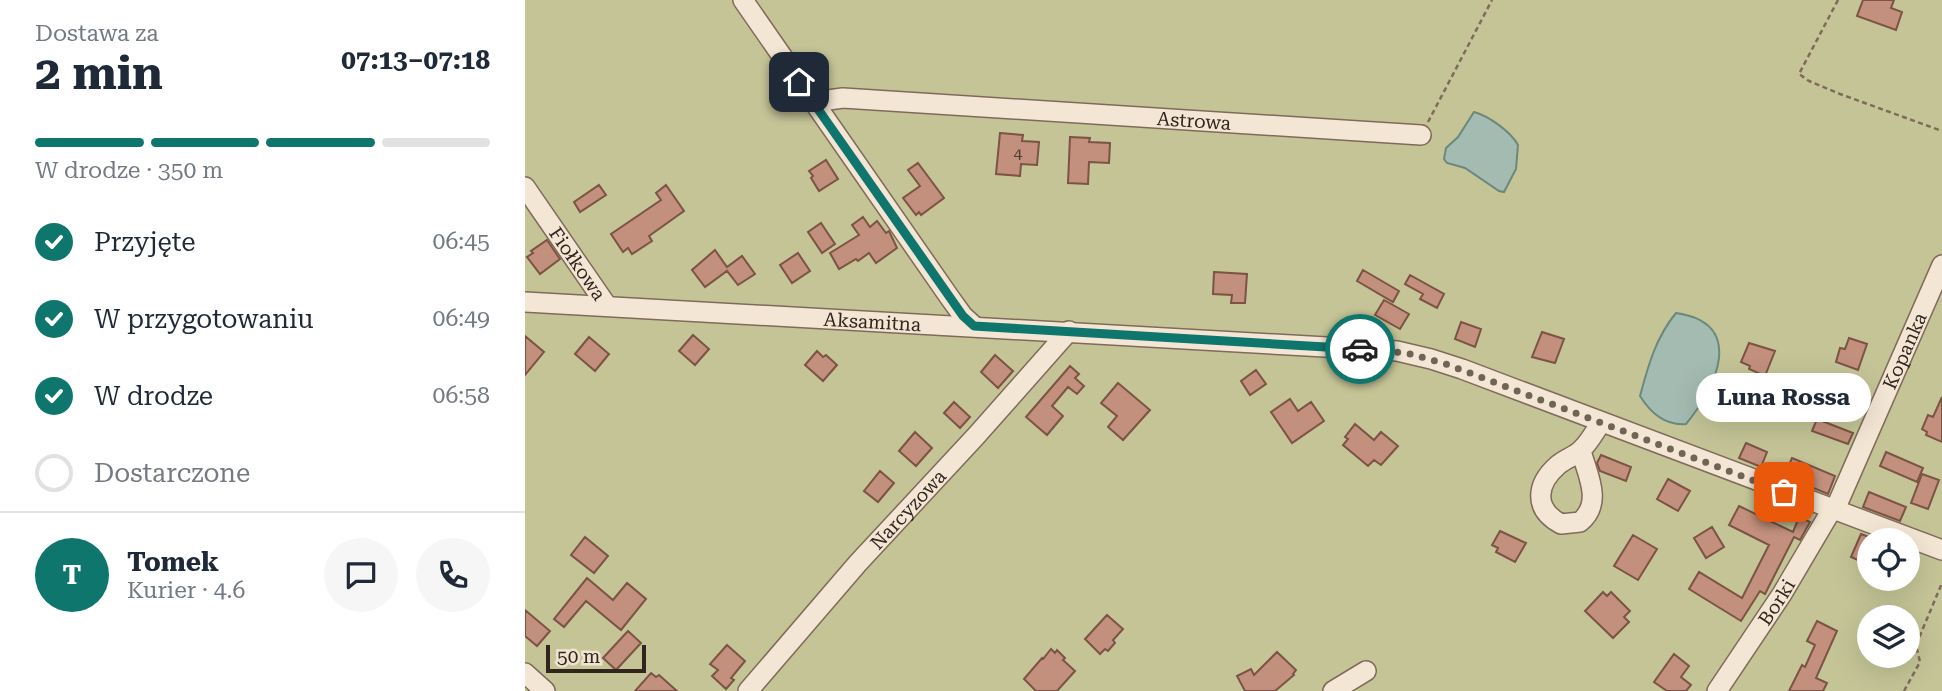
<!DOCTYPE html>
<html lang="pl">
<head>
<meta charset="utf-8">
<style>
  body { margin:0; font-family:"Roboto Serif",serif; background:#f6f6f7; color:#1f2937; height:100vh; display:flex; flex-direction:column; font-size:26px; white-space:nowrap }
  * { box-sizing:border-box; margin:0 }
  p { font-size:23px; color:#747a83 }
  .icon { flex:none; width:38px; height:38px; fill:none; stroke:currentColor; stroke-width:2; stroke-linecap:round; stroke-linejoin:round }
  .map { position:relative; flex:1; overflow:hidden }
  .sheet { display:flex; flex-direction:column; background:#fff; width:525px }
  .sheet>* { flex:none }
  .fabs { position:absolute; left:1332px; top:528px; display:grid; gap:14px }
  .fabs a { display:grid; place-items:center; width:63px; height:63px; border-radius:50%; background:#fff; box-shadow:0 7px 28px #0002; font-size:35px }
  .scale { position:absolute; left:21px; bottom:18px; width:100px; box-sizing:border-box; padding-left:7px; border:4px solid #31251e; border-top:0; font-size:19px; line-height:24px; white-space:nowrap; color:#31251e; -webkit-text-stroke:5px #f0e3d0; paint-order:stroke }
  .pin { position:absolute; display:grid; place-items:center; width:60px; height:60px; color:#fff; margin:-30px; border-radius:14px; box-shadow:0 4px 10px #0006 }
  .courier { position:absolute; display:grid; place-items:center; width:70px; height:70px; margin:-35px; border:5px solid #0f766e; border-radius:50%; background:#fff; color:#222; box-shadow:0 2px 9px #0007 }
  .bubble { position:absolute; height:49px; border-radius:24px; background:#fff; box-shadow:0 7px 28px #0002; font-size:23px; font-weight:700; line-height:49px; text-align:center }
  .head em { font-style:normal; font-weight:700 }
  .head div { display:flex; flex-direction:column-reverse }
  .head { display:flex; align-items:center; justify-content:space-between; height:119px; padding:0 35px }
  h1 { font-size:46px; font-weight:700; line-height:52px }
  .bar { display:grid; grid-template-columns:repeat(4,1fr); gap:10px 7px; align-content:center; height:84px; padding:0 35px }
  .bar i { height:9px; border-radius:5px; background:#e0e1e3 }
  .bar .selected { background:#0f766e }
  .bar p { grid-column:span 4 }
  .line { display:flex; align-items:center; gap:18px; padding:0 35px; border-top:2px solid #e0e1e3 }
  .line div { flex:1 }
  .round { display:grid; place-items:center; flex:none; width:74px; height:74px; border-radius:37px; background:#f6f6f7 }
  ol { padding:0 35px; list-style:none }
  li { display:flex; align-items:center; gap:21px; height:77px }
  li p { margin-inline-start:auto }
  li .icon { padding:7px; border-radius:50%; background:#0f766e; color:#fff; stroke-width:4 }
  li:last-child { color:#747a83 }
  li i { width:38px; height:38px; border:4px solid #e0e1e3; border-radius:50% }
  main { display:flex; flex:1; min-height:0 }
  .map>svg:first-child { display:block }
</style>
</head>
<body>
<main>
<section class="sheet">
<div class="head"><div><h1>2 min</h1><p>Dostawa za</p></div><em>07:13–07:18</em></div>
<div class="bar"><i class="selected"></i><i class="selected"></i><i class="selected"></i><i></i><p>W drodze · 350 m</p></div>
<ol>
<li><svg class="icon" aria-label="check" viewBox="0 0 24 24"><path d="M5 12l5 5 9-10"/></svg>Przyjęte<p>06:45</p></li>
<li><svg class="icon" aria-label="check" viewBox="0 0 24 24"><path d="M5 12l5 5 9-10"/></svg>W przygotowaniu<p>06:49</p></li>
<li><svg class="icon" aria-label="check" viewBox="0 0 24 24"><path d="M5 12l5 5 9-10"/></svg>W drodze<p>06:58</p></li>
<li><i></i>Dostarczone</li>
</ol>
<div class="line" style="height:126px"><b class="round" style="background:#0f766e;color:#fff">T</b><div><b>Tomek</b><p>Kurier · 4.6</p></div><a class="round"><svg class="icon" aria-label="chat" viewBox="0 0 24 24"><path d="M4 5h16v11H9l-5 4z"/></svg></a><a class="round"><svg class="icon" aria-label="phone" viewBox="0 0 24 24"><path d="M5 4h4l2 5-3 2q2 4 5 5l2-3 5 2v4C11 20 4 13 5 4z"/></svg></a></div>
</section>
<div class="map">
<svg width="1417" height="691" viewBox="0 0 1417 691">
  <rect width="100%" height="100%" fill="#e8d8c2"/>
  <path fill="#c4c497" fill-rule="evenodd" d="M0,0h1417v691h-1417zM1344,541h38v38h-38zM1344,618h38v38h-38z"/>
  <path fill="#a4bbb1" stroke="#6c887d" stroke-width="2" d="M949,112c15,4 37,20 44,33l-2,24 -12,23 -5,-1 -34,-23 -18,-5 -3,-4 2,-11 12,-11z
    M1151,313c71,10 40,75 10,111 -22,2 -36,-12 -46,-28 8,-30 16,-59 36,-83z"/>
  <path fill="#c2907c" stroke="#7c5344" stroke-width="2" d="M1338,0h31l-3,8 11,4 -6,18 -39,-14z
    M475,133l23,2 -1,6 17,1 -2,23 -16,-1 -1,12 -24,-2z
    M545,137l20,1 -1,4 21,1 -1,20 -20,-1 -1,22 -20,-1z
    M301,160l12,19 -19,12 -8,-13 2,-2 -4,-5z
    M393,163l26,35 -23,17 -2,-3 -3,3 -13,-17 17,-12 -12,-16z
    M74,185l7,10 -26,17 -6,-10z
    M141,185l18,26 -35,25 3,5 -20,13 -4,-6 -5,4 -12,-18 50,-34 -5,-7z
    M338,217l7,10 7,-6 9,12 3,-2 8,17 -21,15 -7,-10 -11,8 -2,-2 -17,10 -9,-16 29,-18 -7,-10z
    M296,223l14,21 -13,9 -14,-21z
    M22,240l13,19 -20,15 -13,-17 6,-4 -2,-2z
    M190,250l12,17 15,-11 13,18 -17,11 -11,-14 -22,16 -13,-17z
    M273,253l12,18 -18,12 -12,-18z
    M838,270l36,21 -6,11 -36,-21z
    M689,272l33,2 -2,29h-14l1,-8 -19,-1z
    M885,275l34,19 -7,14 -17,-9 3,-5 -18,-10z
    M859,300l25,14 -9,15 -25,-14z
    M936,322l20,7 -6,18 -20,-8z
    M1017,332l22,7 -9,24 -23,-6z
    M168,335l16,14 -14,16 -16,-14z
    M0,336l19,16 -19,23z
    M64,337l20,17 -14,17 -20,-17z
    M1324,338l18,6 -9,26 -22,-8 4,-14 5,1z
    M1224,343l26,8 -10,25 -16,-7 1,-3 -9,-4z
    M292,351l6,6 3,-2 11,10 -14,16 -18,-16z
    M470,355l18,16 -15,17 -17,-16z
    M545,366l9,8 -4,4 9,8 -7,8 -9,-7 -16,19 11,10 -16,19 -21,-18z
    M731,370l10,14 -16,11 -9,-14z
    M593,383l32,27 -27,30 -15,-13 9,-11 -16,-13z
    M1203,393l22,9 -4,10 -21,-8z
    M1417,397v45l-16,-7 1,-3 -5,-3 6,-14 5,2z
    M765,399l8,12 13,-9 13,19 -32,22 -21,-31z
    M429,402l16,15 -10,11 -16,-15z
    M1292,419l36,14 -5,11 -36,-13z
    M830,424l19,16 7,-8 17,14 -17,19 -7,-5 -6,6 -25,-21 5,-6 -3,-2z
    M390,432l17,16 -16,18 -17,-15z
    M1221,443l21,9 -6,15 -22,-9z
    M1361,452l37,16 -6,14 -37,-16z
    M1076,455l30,12 -5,14 -26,-10 -3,-8z
    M1267,458l43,18 -7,18 -44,-18z
    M355,471l14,12 -16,19 -14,-11z
    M1397,474l17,6 -11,29 -17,-6z
    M1143,479l22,12 -12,20 -21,-12z
    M1344,492l37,15 -6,14 -37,-14z
    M1214,506l54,26 6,-15 11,5 -10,18 -6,-3 -29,57 -5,-3 -19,30 -52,-32 10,-17 43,26 27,-53 -40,-20z
    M1187,527l12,20 -18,11 -12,-20z
    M975,531l26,12 -11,19 -19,-10 2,-4 -6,-3z
    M1336,534l8,3v28l-18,-8z
    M1108,535l24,14 -19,31 -24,-14z
    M60,537l23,19 -14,17 -23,-18z
    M62,578l26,22 14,-17 19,16 -25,31 -35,-29 -22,26 -10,-8z
    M1078,592l4,4 4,-4 19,19 -6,6 5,5 -16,16 -28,-27z
    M0,610l25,21 -13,15 -12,-10z
    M582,615l16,14 -10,11 2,3 -7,8 -3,-2 -5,5 -15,-15z
    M1292,621l20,10 -21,47 11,5 -4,8h-34l13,-26 3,2 10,-22 -8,-4z
    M103,631l13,12 -25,27 -13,-12z
    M202,645l18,16 -14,17 3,2 -8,9 -14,-13 6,-6 -8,-6z
    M526,649l4,4 2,-3 8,8 -2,2 12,11 -18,20h-21l-12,-12 18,-21 1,1z
    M752,652l19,18 -3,4 1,1 -19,16h-30l-8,-15 14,-7 3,6z
    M1149,654l15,12 -8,11 10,8 -5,6h-19l-13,-9z
    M126,673l5,4 3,-2 18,16h-42z"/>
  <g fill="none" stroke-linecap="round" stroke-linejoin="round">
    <defs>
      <g id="minor">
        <path d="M218,0l207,298 13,18 11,10"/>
        <path id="s1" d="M288,102l30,-4 578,37"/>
        <path id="s2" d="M0,187l82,119"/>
        <path id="s3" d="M0,302l872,49 34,8 31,10 480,181"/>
        <path d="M1056,451c7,25 22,52 -1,71l-19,2c-28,-15 -25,-40 -3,-59 7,-6 17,-9 23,-15 8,-7 14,-19 20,-27"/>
        <path d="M0,673l20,18"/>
        <path id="s4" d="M223,691l110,-128 118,-127 93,-105"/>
        <path d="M808,691l33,-20"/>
        <path id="s5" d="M1192,691l65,-97 46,-78 9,-11 105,-240"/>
      </g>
    </defs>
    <use href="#minor" stroke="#806a5b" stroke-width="22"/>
    <path stroke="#806a5b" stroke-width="2.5" stroke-dasharray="5 3.5" stroke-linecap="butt" d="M1313,0l-39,74 10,7 31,13 102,37
      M903,122l64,-122
      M1379,691l16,-29 -4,-17 26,-62"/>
    <use href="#minor" stroke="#f4e6d4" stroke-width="19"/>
  </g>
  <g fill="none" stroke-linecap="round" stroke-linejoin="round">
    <path stroke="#716457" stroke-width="7" stroke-dasharray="0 12.6" d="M835,349l47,4 39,11 338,128"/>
    <path stroke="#0f766e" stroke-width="9" d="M274,82l164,234 11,10 386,23"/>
  </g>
  <g text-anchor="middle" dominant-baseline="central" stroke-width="5" stroke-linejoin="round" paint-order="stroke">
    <g font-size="16" fill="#554036">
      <text x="493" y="153">4</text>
    </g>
    <g font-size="19" fill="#31251e" stroke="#f0e3d0">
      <text stroke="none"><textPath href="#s1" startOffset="382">Astrowa</textPath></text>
      <text stroke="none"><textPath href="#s2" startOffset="93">Fiołkowa</textPath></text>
      <text stroke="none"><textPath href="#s3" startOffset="348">Aksamitna</textPath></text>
      <text stroke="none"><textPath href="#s5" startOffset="390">Kopanka</textPath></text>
      <text stroke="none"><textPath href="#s4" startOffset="242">Narcyzowa</textPath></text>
      <text stroke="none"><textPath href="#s5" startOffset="107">Borki</textPath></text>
    </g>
  </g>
</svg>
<div class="fabs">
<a><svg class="icon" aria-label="locate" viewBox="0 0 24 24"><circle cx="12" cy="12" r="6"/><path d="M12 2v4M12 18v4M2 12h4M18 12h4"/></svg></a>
<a><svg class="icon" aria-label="layers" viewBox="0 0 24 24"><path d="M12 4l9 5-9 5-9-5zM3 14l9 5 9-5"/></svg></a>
</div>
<div class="scale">50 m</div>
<div class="pin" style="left:1259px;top:492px;background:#ea580c"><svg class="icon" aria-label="bag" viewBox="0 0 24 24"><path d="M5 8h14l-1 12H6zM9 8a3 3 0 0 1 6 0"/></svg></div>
<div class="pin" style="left:274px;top:82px;background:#1f2937"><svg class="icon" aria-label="home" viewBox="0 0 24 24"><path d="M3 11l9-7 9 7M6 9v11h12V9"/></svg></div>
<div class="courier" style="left:835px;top:349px"><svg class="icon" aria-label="car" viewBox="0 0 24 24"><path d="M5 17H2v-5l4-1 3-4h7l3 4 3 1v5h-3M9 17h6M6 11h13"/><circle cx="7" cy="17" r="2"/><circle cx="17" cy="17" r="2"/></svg></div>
<div class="bubble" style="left:1171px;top:373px;width:175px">Luna Rossa</div>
</div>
</main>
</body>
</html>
